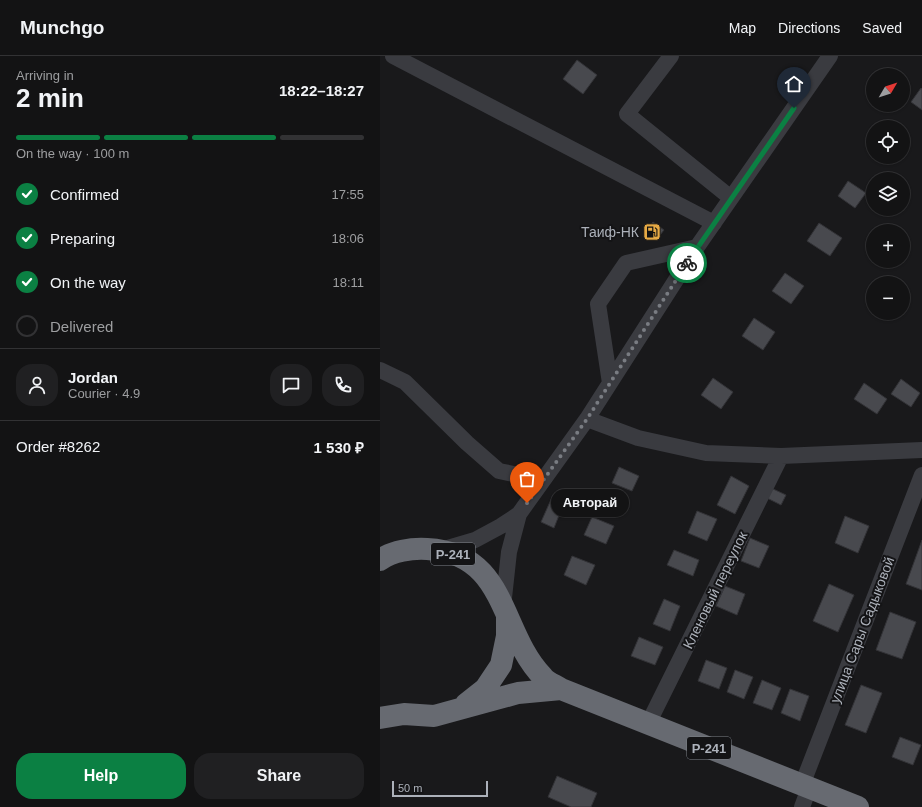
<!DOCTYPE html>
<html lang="en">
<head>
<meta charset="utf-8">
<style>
  body { margin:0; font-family:Helvetica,sans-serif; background:#202022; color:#f1f3f6; height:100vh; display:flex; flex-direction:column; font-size:15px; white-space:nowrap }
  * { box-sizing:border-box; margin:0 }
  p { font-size:13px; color:#9d9ea0 }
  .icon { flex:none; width:22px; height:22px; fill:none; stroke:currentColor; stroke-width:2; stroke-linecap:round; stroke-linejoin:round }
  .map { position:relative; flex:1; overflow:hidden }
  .side { display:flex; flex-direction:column; background:#131314; width:380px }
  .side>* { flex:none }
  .needle { width:26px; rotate:51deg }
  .tools { position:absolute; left:486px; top:12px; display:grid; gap:8px }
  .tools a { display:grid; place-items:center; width:44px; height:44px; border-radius:50%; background:#131314; box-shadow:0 1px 3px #0004,0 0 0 1px #323234; font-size:20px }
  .scale { position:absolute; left:12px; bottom:10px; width:96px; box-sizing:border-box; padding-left:4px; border:2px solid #acb1ba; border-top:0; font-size:11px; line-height:14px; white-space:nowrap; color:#acb1ba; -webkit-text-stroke:3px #141416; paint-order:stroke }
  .pin { position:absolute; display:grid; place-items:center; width:34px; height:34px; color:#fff; margin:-41px -17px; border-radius:50% 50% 50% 0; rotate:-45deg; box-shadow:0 0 4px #0007 }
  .pin .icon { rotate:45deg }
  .courier { position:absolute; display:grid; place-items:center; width:40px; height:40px; margin:-20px; border:3px solid #0b8043; border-radius:50%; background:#fff; color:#222; box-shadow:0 1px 5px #0007 }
  .bubble { position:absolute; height:28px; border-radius:14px; background:#131314; box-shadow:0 1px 3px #0004,0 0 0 1px #323234; font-size:13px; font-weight:600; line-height:28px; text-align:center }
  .summary em { font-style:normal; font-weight:600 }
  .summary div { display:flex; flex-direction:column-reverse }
  .summary { display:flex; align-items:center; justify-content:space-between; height:68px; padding:0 16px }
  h1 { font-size:26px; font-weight:600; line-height:30px }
  .bar { display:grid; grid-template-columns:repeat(4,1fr); gap:6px 4px; align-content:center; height:48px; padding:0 16px }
  .bar i { height:5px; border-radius:3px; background:#323234 }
  .bar .active { background:#0b8043 }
  .bar p { grid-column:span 4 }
  .line { display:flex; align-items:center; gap:10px; padding:0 16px; border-top:1px solid #323234 }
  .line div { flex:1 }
  .round { display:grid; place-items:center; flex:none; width:42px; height:42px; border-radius:16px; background:#202022 }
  ol { padding:0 16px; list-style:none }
  li { display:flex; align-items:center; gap:12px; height:44px }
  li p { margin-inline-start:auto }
  li .icon { padding:4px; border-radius:50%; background:#0b8043; color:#fff; stroke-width:4 }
  li:last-child { color:#9d9ea0 }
  li i { width:22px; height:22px; border:2px solid #323234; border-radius:50% }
  .button { display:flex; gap:8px; margin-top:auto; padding:8px 16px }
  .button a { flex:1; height:46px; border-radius:16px; background:#0b8043; color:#fff; font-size:16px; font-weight:600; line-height:46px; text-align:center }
  .button a+a { background:#202022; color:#f1f3f6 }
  header { display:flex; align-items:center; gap:24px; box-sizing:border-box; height:56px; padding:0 20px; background:#131314; border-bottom:1px solid #323234 }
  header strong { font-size:19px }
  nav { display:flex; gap:22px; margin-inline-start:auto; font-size:14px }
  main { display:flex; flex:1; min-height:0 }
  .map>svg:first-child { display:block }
</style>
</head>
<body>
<header>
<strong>Munchgo</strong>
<nav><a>Map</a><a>Directions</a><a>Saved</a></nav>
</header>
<main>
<section class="side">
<div class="summary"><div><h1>2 min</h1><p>Arriving in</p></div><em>18:22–18:27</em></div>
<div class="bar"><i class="active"></i><i class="active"></i><i class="active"></i><i></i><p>On the way · 100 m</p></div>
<ol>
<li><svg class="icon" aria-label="check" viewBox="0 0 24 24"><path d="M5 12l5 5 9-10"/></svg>Confirmed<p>17:55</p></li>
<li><svg class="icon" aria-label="check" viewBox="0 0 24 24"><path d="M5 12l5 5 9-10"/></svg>Preparing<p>18:06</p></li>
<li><svg class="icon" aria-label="check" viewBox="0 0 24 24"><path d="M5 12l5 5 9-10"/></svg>On the way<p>18:11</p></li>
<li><i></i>Delivered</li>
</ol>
<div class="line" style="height:72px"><a class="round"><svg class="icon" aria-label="person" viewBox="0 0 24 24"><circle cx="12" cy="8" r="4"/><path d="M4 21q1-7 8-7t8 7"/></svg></a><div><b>Jordan</b><p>Courier · 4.9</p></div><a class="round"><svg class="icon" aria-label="chat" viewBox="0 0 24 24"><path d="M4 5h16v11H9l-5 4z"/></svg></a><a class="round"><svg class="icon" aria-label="phone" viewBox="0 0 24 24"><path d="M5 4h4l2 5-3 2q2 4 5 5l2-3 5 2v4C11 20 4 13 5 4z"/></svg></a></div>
<div class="line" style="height:52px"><div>Order #8262</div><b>1 530 ₽</b></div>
<div class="button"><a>Help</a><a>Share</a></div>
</section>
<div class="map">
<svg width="542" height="751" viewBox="0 0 542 751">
  <rect width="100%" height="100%" fill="#19191b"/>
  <path fill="#48494e" stroke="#333337" d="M197,4l20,15 -14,19 -20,-15z
    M541,32l1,1v21l-11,-8z
    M468,125l18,12 -11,15 -17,-12z
    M273,166l11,8 -8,10 -11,-8z
    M439,167l23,15 -12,18 -23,-15z
    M405,217l19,13 -13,18 -19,-13z
    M374,262l21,14 -12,18 -21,-14z
    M333,322l20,14 -12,17 -20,-14z
    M521,323l19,14 -9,14 -20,-13z
    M484,327l23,16 -10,15 -23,-15z
    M239,411l20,9 -7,15 -20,-8z
    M351,420l18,10 -14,28 -18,-9z
    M391,432l15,7 -5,10 -14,-7z
    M173,439l12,5 -11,28 -13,-6z
    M317,455l20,8 -10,22 -19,-8z
    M465,460l24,10 -11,27 -23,-10z
    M212,461l22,9 -8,18 -22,-9z
    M370,482l19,8 -10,22 -18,-7z
    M542,484v50l-16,-6z
    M294,494l25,10 -6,16 -26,-11z
    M192,500l23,9 -9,20 -22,-10z
    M449,528l25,11 -16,37 -25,-11z
    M345,530l20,8 -8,21 -21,-9z
    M284,543l16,7 -10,25 -17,-7z
    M510,556l26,10 -14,37 -26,-9z
    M259,581l24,10 -8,18 -24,-9z
    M326,604l21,8 -8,21 -21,-8z
    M355,614l18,7 -9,22 -17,-7z
    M382,624l19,8 -9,22 -19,-7z
    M481,629l21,8 -16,40 -21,-8z
    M410,633l19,7 -9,25 -19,-8z
    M520,681l21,8 -8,20 -21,-8z
    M177,720l40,17 -6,14h-20l-23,-10z"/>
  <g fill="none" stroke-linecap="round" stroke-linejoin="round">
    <path stroke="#3a3b40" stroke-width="16" d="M13,0l321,167
      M291,0l-44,58 104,84
      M0,314l25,12 62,61 32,28 44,9
      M230,327l-12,-79 28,-41 71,-16
      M207,363l51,19 68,15 75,3 141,-6
      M61,494l34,-10 26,-14 18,-12 68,-95 110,-172 133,-191
      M123,551l6,-55 10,-38
      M268,668l133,-268
      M422,729l120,-310
      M422,751l7,-19"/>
    <path stroke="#676a71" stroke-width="22" d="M0,504c12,-9 32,-12 47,-11 81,4 72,83 116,128 4,5 12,8 18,12l297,118
      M86,648l19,-15 16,-24 6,-29v-19
      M0,662l24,-4 30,2 84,-23 43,-4"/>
  </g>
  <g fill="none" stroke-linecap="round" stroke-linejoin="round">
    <path stroke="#797c82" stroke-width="4" stroke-dasharray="0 7.2" d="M147,447l60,-84 100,-156"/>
    <path stroke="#0b8043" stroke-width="5" d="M307,207l107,-155"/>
  </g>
  <defs>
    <symbol id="fuel-square" viewBox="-11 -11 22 22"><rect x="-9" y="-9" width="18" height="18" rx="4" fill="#e7aa45" stroke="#141416"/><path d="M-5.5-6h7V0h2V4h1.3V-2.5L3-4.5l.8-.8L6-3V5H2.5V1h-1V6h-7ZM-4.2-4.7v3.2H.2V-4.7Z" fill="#111"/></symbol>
  </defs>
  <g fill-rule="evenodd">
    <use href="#fuel-square" x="262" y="166" width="20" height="20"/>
  </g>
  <g text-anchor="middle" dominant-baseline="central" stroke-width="4" stroke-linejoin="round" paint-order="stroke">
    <g fill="#141416" stroke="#7e8289" stroke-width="1">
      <rect x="51" y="487" width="44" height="22" rx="3"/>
      <rect x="307" y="681" width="44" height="22" rx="3"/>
    </g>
    <g font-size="13" font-weight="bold" fill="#acb1ba">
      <text x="73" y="498">Р-241</text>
      <text x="329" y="692">Р-241</text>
    </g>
    <g font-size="14" fill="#acb1ba" stroke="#141416" text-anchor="end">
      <text x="259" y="176">Таиф-НК</text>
    </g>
    <g font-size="14" fill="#acb1ba" stroke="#141416">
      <text transform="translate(335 534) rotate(-64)">Кленовый переулок</text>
      <text transform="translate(482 574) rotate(-69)">улица Сары Садыковой</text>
    </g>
  </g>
</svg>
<div class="tools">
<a><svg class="needle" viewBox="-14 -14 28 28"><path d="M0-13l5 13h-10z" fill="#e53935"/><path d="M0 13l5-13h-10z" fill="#9d9ea0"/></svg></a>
<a><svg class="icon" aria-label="locate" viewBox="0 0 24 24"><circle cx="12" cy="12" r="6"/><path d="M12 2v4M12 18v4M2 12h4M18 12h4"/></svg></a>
<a><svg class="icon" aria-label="layers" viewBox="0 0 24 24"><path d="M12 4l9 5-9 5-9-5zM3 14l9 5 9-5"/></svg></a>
<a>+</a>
<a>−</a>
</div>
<div class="scale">50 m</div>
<div class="pin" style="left:147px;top:447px;background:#ea580c"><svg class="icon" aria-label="bag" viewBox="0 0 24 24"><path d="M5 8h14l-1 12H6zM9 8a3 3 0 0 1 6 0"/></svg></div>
<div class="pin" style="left:414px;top:52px;background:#1f2937"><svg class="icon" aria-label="home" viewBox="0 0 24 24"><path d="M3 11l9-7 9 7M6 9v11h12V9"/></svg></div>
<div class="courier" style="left:307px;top:207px"><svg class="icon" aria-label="bike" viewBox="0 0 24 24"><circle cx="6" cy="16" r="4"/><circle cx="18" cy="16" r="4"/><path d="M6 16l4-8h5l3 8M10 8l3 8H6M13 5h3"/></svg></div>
<div class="bubble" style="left:171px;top:433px;width:78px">Авторай</div>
</div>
</main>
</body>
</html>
